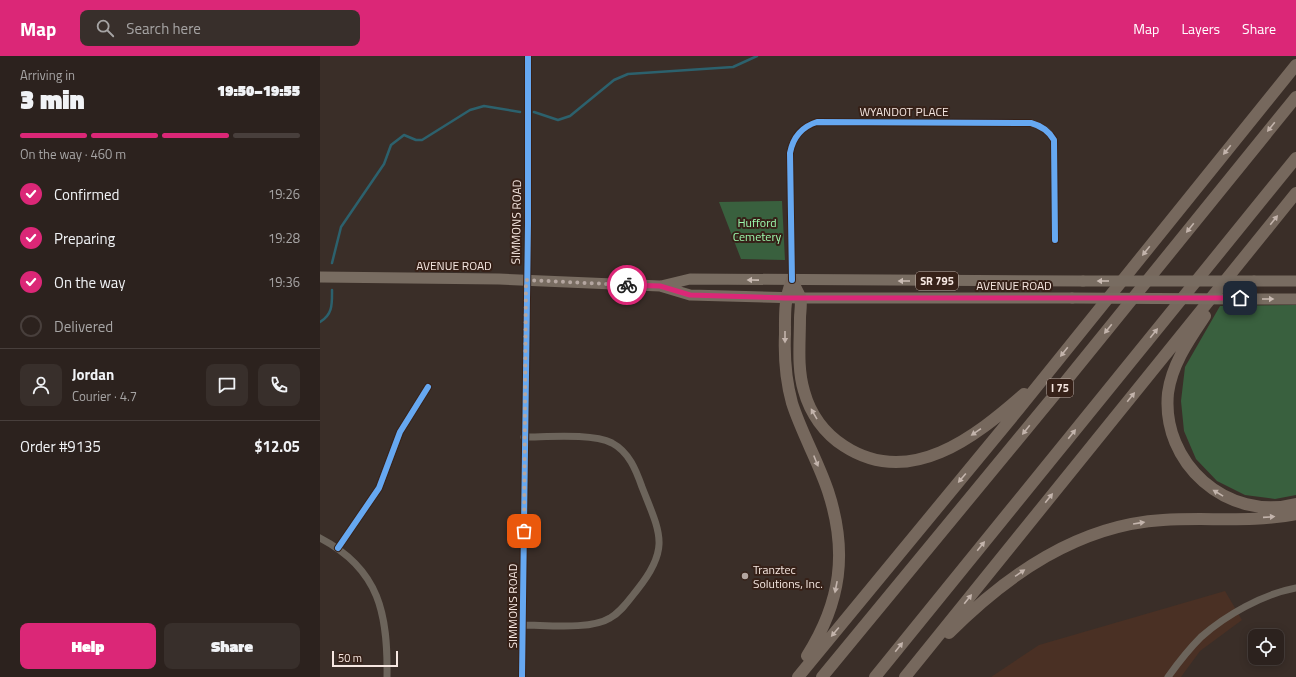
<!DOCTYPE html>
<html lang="en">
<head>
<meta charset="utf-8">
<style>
  body { margin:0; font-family:"Titillium Web",sans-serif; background:#382f2b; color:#f1f3f6; height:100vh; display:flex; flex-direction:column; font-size:15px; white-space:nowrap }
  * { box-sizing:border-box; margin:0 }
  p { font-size:13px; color:#a6a4a4 }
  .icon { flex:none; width:22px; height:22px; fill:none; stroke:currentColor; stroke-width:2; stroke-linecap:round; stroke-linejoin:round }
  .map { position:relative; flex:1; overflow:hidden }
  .drawer { display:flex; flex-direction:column; background:#2c221e; width:320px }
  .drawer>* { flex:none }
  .tools { position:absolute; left:928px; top:573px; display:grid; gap:8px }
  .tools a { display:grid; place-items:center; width:36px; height:36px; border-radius:8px; background:#2c221e; box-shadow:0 2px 10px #0003,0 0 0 1px #483f3c; font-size:20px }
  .scale { position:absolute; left:12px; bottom:10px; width:66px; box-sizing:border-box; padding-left:4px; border:2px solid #f6e7e1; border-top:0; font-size:11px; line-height:14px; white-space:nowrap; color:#f6e7e1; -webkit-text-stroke:3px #362118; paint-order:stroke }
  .pin { position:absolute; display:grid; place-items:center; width:34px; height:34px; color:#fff; margin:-17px; border-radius:8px; box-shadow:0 2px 6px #0006 }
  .courier { position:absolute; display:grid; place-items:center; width:40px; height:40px; margin:-20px; border:3px solid #db2777; border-radius:50%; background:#fff; color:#222; box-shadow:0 1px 5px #0007 }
  .overview em { font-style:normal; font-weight:800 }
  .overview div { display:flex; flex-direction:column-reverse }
  .overview { display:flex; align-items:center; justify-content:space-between; height:68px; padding:0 20px }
  h1 { font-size:26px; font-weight:800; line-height:30px }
  .bar { display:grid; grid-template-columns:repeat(4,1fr); gap:6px 4px; align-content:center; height:48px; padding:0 20px }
  .bar i { height:5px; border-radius:3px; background:#483f3c }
  .bar .current { background:#db2777 }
  .bar p { grid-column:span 4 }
  .line { display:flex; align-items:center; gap:10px; padding:0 20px; border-top:1px solid #483f3c }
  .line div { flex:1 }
  .round { display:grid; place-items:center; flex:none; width:42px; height:42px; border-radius:8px; background:#382f2b }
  ol { padding:0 20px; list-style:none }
  li { display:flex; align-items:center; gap:12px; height:44px }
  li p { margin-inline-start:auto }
  li .icon { padding:4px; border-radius:50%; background:#db2777; color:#fff; stroke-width:4 }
  li:last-child { color:#a6a4a4 }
  li i { width:22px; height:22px; border:2px solid #483f3c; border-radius:50% }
  .cta { display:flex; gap:8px; margin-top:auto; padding:8px 20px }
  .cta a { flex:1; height:46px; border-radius:8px; background:#db2777; color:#fff; font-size:16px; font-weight:800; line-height:46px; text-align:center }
  .cta a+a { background:#382f2b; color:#f1f3f6 }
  header { display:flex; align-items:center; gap:24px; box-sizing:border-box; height:56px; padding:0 20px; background:#db2777; color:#fff }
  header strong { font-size:19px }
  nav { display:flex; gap:22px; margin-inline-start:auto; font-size:14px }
  .search { width:280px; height:36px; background:#382f2b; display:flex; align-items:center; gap:10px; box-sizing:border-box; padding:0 14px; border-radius:8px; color:#a6a4a4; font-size:15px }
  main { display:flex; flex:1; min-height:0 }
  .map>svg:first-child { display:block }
</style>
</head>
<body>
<header>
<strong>Map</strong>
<div class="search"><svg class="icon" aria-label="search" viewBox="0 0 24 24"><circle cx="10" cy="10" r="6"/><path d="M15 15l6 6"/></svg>Search here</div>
<nav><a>Map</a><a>Layers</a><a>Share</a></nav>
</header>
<main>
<section class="drawer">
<div class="overview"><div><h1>3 min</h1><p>Arriving in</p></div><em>19:50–19:55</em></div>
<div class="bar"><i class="current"></i><i class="current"></i><i class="current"></i><i></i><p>On the way · 460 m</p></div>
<ol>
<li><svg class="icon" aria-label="check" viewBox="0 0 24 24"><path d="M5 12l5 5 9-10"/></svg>Confirmed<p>19:26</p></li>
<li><svg class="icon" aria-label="check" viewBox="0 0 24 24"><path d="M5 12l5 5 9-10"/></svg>Preparing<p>19:28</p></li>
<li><svg class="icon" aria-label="check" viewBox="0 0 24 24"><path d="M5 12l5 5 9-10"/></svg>On the way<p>19:36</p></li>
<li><i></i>Delivered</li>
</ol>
<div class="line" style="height:72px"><a class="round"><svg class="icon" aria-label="person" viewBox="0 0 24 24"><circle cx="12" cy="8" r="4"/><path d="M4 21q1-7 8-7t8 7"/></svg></a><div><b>Jordan</b><p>Courier · 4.7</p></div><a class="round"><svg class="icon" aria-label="chat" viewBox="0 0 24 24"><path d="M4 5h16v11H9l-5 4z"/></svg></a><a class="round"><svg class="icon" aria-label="phone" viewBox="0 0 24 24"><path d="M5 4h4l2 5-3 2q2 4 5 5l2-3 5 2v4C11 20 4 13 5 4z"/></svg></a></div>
<div class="line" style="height:52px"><div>Order #9135</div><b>$12.05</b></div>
<div class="cta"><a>Help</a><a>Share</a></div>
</section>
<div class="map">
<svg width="976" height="621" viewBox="0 0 976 621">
  <rect width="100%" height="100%" fill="#3a2e28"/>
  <path fill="#4a3024" d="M905,535l17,29 -42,31 -19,26h-190l48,-32z"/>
  <path fill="#39603e" d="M462,145l3,59 -44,-1 -22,-57z
    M976,249v190l-21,4 -30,-4 -28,-14 -21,-22 -12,-28 -3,-30 4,-34 35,-61z"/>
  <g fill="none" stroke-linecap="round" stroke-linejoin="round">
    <path stroke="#2c616d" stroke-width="2.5" d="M214,56l24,8 12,-4 44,-36 14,-6 105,-7 24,-11
      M12,207l9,-36 43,-63 7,-19 13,-10 12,5h6l48,-30 14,-4 36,6
      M0,266c13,-8 12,-18 12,-32"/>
    <path stroke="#6c645b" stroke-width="7" d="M472,224l-2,-127c3,-16 11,-26 27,-31l214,1c11,3 18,8 23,17l1,100
      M0,482c60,31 68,77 67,139
      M18,492l41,-60 21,-56 28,-45
      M203,569c23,0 68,5 87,-7 11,-6 19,-18 27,-28 34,-42 23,-57 5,-103 -6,-17 -13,-35 -30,-44 -20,-10 -65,-6 -88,-6
      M202,621l6,-454v-167
      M848,621c10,-14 21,-28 33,-40 25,-22 62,-43 95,-49"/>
    <path stroke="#786c61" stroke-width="11" d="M0,221l179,2 161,7 30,9 110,3h272
      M934,225h42
      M341,230l29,-7 393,2
      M920,243h56"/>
    <path stroke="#76685d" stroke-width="12" d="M472,224c2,6 6,11 8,17 2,6 0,15 0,21 0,24 -3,50 4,73 6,22 20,42 40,55 66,43 131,-9 180,-52
      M472,224c-8,21 -7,33 -7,54 -1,23 1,47 7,69 10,31 26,58 36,88 20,61 13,111 -21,165
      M885,260c-16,24 -33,48 -37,77 -7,70 59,129 128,111
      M629,577c58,-58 129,-108 214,-113 44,-3 90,3 133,-6
      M478,621l220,-267 278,-345
      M502,621l235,-285 239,-295
      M555,621l421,-519
      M585,621l391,-484"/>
    <path stroke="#786c61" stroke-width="11" d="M763,225h171
      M752,242l168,1"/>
    <defs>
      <path id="cycleway" d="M472,224l-2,-127c3,-16 11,-26 27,-31l214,1c11,3 18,8 23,17l1,100
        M18,492l41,-60 21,-56 28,-45
        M202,621l6,-454v-167"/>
    </defs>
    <use href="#cycleway" stroke="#362118" stroke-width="8"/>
    <use href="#cycleway" stroke="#66a8f1" stroke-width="6"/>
  </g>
  <defs><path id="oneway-solid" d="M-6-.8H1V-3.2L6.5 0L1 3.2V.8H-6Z"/></defs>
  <g fill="#c3b4ac">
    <use href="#oneway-solid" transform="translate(951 71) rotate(129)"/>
    <use href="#oneway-solid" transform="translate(907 94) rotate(129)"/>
    <use href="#oneway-solid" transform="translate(954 164) rotate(-51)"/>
    <use href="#oneway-solid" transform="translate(870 172) rotate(129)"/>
    <use href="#oneway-solid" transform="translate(826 195) rotate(129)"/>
    <use href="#oneway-solid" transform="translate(788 273) rotate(129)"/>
    <use href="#oneway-solid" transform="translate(834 277) rotate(-51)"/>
    <use href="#oneway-solid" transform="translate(465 281) rotate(90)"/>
    <use href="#oneway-solid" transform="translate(744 296) rotate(129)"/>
    <use href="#oneway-solid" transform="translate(811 341) rotate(-51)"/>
    <use href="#oneway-solid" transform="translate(494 358) rotate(-120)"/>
    <use href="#oneway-solid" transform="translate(706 374) rotate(129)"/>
    <use href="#oneway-solid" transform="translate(656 376) rotate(146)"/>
    <use href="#oneway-solid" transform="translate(752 378) rotate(-51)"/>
    <use href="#oneway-solid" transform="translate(496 405) rotate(68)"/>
    <use href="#oneway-solid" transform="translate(642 422) rotate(130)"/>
    <use href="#oneway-solid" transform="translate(898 437) rotate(-149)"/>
    <use href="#oneway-solid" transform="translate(729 442) rotate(-51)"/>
    <use href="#oneway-solid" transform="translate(949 461) rotate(-4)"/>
    <use href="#oneway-solid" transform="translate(819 467) rotate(-9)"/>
    <use href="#oneway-solid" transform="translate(661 490) rotate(-51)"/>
    <use href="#oneway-solid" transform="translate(700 517) rotate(-34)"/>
    <use href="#oneway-solid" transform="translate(516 531) rotate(101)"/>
    <use href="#oneway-solid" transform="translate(648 543) rotate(-51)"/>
    <use href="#oneway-solid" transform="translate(515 576) rotate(130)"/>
    <use href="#oneway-solid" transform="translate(579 591) rotate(-51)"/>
  </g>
  <g fill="#cabcb4">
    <use href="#oneway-solid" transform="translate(433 224) rotate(-179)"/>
    <use href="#oneway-solid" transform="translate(584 225) rotate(-180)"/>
    <use href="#oneway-solid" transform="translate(783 225) rotate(-180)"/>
    <use href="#oneway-solid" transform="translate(948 243)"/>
  </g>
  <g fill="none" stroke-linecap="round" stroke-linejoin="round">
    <path stroke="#b4a6a0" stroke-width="4" stroke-dasharray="0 7.2" d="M204,475l2,-251 101,5"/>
    <path stroke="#db2777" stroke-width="5" d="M307,229l33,1 30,9 95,3h455"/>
  </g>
  <circle fill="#b4a6a0" stroke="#362118" stroke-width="1.5" cx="425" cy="520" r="4"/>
  <g text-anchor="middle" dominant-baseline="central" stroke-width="4" stroke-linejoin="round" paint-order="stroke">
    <g fill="#362118" stroke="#bcaca5" stroke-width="1">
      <rect x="596" y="216" width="42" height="18" rx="3"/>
      <rect x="727" y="323" width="26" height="18" rx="3"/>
    </g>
    <g font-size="11" font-weight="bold" fill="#f6e7e1">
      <text x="617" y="225">SR 795</text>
      <text x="740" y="332">I 75</text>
    </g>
    <g font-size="12" fill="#f6e7e1" stroke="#362118">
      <text x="584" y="55">WYANDOT PLACE</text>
      <text transform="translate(196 166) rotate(-89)">SIMMONS ROAD</text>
      <text x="134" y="209">AVENUE ROAD</text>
      <text x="694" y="229">AVENUE ROAD</text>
      <text transform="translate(192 550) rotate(-90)">SIMMONS ROAD</text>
    </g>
    <g font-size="12" fill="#9cfaae" stroke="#362118">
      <text x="437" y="166">Hufford<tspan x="437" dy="14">Cemetery</tspan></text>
    </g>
    <g font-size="12" fill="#f6e7e1" stroke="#362118" text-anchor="start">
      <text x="433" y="513">Tranztec<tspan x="433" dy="14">Solutions, Inc.</tspan></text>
    </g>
  </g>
</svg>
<div class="tools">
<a><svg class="icon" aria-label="locate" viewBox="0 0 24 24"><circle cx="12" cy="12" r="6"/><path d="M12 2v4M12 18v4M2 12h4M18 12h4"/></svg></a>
</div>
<div class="scale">50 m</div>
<div class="pin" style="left:204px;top:475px;background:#ea580c"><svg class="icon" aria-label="bag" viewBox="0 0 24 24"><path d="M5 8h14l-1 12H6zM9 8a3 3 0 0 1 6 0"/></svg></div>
<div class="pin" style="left:920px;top:242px;background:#1f2937"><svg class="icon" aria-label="home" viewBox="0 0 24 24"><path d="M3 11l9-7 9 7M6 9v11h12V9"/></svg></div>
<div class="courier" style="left:307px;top:229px"><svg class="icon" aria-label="bike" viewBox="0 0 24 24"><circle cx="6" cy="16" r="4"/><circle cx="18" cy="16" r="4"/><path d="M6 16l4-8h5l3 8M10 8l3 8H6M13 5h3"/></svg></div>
</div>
</main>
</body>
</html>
